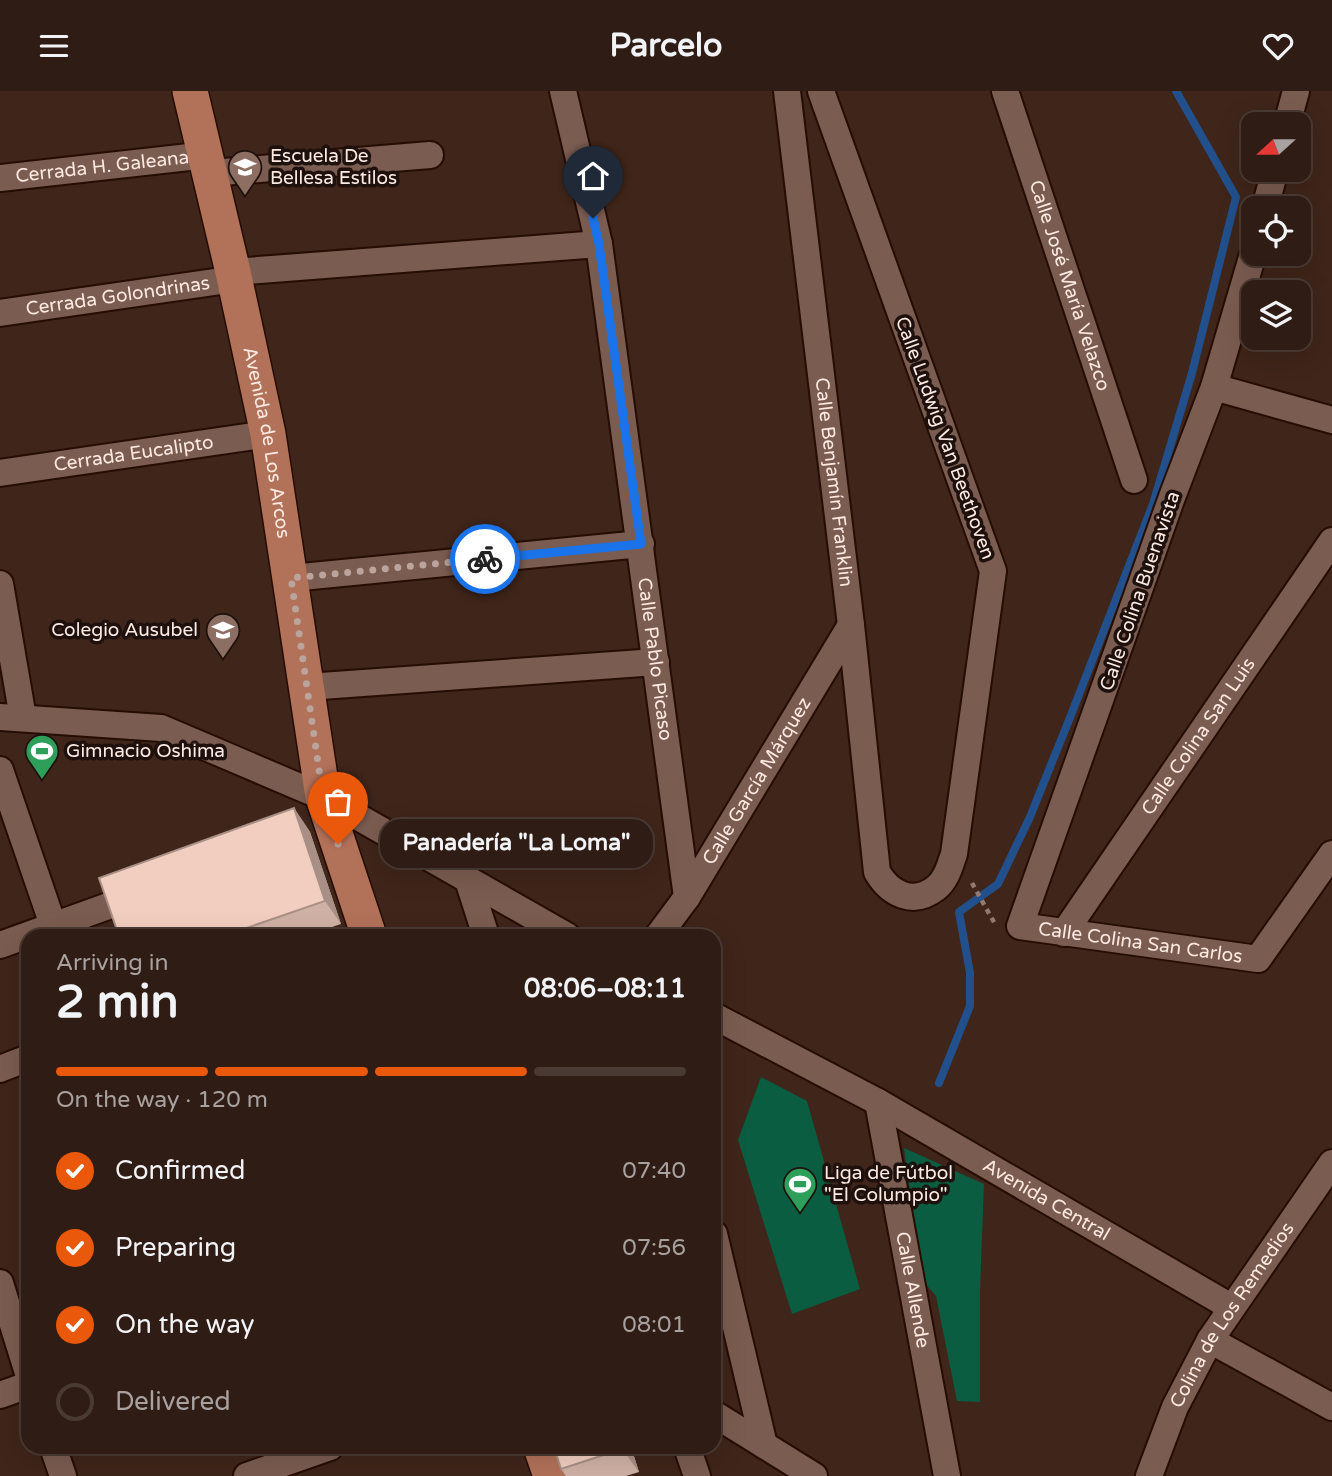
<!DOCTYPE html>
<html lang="en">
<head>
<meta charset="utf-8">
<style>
  body { margin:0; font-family:"Varela Round",sans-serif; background:#3b2922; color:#f1f3f6; height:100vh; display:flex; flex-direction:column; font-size:26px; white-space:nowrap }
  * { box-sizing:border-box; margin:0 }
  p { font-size:23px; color:#a7a1a0 }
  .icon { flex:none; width:38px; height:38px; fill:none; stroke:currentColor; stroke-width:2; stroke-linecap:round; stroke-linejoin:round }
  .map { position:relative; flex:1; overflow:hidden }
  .panel { position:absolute; left:21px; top:838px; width:700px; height:525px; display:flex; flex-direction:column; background:#2f1c14; border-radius:21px; box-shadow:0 7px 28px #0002,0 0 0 2px #4a3a34 }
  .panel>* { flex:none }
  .needle { width:46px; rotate:249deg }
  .controls { position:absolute; left:1241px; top:21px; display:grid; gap:14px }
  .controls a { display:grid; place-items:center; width:70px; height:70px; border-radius:14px; background:#2f1c14; box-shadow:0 7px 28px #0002,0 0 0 2px #4a3a34; font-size:35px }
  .pin { position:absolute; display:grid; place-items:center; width:60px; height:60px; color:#fff; margin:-72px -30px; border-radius:50% 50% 50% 0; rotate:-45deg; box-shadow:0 0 7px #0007 }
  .pin .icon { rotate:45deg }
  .courier { position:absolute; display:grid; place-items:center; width:70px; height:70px; margin:-35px; border:5px solid #1a73e8; border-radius:50%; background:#fff; color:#222; box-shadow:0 2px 9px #0007 }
  .bubble { position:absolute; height:49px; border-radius:21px; background:#2f1c14; box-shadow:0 7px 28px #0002,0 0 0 2px #4a3a34; font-size:23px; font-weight:700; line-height:49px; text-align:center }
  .summary em { font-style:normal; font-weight:700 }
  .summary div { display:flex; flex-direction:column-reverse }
  .summary { display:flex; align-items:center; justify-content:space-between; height:119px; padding:0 35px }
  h1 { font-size:46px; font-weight:700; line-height:52px }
  .bar { display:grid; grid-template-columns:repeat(4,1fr); gap:10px 7px; align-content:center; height:84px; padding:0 35px }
  .bar i { height:9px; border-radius:5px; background:#4a3a34 }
  .bar .selected { background:#ea580c }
  .bar p { grid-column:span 4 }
  ol { padding:0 35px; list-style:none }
  li { display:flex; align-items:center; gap:21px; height:77px }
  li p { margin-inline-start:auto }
  li .icon { padding:7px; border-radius:50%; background:#ea580c; color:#fff; stroke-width:4 }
  li:last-child { color:#a7a1a0 }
  li i { width:38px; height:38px; border:4px solid #4a3a34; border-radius:50% }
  header { display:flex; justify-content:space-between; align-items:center; height:91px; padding:0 35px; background:#2f1c14; font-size:32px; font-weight:700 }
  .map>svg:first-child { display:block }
</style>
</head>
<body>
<header><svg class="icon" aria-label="menu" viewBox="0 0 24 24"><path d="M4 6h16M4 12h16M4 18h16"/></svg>Parcelo<svg class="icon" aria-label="heart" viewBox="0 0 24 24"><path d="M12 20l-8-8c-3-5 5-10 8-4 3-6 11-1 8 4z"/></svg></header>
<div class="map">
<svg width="1332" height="1385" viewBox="0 0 1332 1385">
  <rect width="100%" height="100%" fill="#3f251a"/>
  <path fill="#0a5d41" d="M761,986l46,24 53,188 -68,25 -54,-174z
    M904,1057l80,36 -4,107v111l-23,-1 -21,-105 -14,-16z"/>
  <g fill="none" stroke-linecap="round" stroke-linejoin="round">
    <path stroke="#21508c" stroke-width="8" d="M939,992l31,-77v-33l-11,-61 39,-28 32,-67 41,-102 82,-211 39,-131 44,-176 -60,-106"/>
    <defs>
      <g id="minor">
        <path id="s1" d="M563,0l36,153 88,653"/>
        <path id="s2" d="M787,0l64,534 26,247c13,22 36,34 59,16 11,-9 14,-23 18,-34l39,-283 -172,-480"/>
        <path id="s3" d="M1005,0l129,389"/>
        <path d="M1287,33l9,-33"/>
        <path d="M211,82l219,-18"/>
        <path id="s4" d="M0,87l207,-23"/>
        <path d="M1265,117l10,-38"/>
        <path id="s5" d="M1253,163l-39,133 -42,110 -152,429 238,33 74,-105"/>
        <path d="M233,181l366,-28"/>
        <path id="s6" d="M0,222l235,-34"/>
        <path d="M1214,296l118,33"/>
        <path id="s7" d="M0,382l268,-39"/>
        <path d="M291,487l350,-34"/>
        <path d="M0,493l23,134"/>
        <path d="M307,596l349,-25"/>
        <path d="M0,626l161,11 162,69 244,139"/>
        <path d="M0,679l53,155"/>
        <path d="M468,789l18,56"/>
        <path id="s8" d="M1064,842l268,-392"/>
        <path id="s9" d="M658,845l29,-39 164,-272"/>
        <path d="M0,854l111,-40"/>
        <path id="s10" d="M714,925l164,86 353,205"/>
        <path d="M0,978l28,-11"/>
        <path id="s11" d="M878,1011l69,374"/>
        <path d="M714,1143l50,211"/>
        <path d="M0,1192l28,90"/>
        <path d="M1210,1249l122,67"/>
        <path d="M0,1304l28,-10"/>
        <path d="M714,1323l100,62"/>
        <path d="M53,1356l10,29"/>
        <path d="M687,1356l10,29"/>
        <path d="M247,1385l83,-29"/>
        <path id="s12" d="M1149,1385l26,-69 35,-67 122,-177"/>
      </g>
      <g id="major">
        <path id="s13" d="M190,0l43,181 35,162 55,363 46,139"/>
        <path d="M541,1356l10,29"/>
      </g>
    </defs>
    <use href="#minor" stroke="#250d04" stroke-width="30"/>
    <use href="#major" stroke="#250d04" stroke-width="38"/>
    <path stroke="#917a71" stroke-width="4.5" stroke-dasharray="5 5" stroke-linecap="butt" d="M972,792l23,41"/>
    <use href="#minor" stroke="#7b5c50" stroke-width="26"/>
    <use href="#major" stroke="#b27159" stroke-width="35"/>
  </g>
  <path fill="#d0b1a5" d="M294,717l16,24 31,92 -36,12h-186z
    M554,1356h77l8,25 -13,4h-60l-5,-7z"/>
  <path fill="#a99086" d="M294,717l16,24 31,92 -16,-23z
    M622,1356h9l8,25 -17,-23z"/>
  <path fill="#f2cec0" stroke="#a99086" stroke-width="2" d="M294,717l31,93 -99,34 1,1h-108l-20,-58z
    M554,1356h68v2l-61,20z"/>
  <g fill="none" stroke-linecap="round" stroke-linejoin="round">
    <path stroke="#baa49c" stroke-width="7" stroke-dasharray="0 12.6" d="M338,753l-15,-47 -32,-219 194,-19"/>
    <path stroke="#1a73e8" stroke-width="9" d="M485,468l156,-15 -42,-300 -6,-26"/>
  </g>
  <defs>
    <symbol id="university-pin" viewBox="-11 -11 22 30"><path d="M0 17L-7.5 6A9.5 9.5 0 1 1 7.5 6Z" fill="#8d6e63" stroke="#1e110d"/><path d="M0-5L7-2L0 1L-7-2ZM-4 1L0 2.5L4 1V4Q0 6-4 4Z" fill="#fff"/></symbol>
    <symbol id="school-pin" viewBox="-11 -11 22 30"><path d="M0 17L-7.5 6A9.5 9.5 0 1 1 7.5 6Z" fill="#8d6e63" stroke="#1e110d"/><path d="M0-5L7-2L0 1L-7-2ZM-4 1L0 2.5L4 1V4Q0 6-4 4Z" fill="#fff"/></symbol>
    <symbol id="stadium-pin" viewBox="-11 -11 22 30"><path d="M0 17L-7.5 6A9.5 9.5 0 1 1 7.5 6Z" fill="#2e9e5b" stroke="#1e110d"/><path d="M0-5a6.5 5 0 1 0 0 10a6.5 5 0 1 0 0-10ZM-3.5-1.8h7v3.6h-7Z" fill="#fff"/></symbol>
  </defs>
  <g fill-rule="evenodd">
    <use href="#university-pin" x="226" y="57" width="38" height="52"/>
    <use href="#school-pin" x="204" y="520" width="38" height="52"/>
    <use href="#stadium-pin" x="23" y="641" width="38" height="52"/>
    <use href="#stadium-pin" x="781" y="1074" width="38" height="52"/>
  </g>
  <g text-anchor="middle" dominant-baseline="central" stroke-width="7" stroke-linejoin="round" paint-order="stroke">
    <g font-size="19" fill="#fce9e2" stroke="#1e110d" text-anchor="start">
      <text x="270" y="65">Escuela De<tspan x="270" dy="22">Bellesa Estilos</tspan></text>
      <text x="198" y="539" text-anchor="end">Colegio Ausubel</text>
      <text x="66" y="660">Gimnacio Oshima</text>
      <text x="824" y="1082">Liga de Fútbol<tspan x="824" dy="22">"El Columpio"</tspan></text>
    </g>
    <g font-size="19" fill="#fce9e2" stroke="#1e110d">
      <text stroke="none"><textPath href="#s4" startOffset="103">Cerrada H. Galeana</textPath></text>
      <text stroke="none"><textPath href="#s3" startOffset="205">Calle José María Velazco</textPath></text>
      <text stroke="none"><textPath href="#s6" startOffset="119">Cerrada Golondrinas</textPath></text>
      <text transform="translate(945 347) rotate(70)">Calle Ludwig Van Beethoven</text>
      <text stroke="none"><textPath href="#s13" startOffset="360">Avenida de Los Arcos</textPath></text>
      <text stroke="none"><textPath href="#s7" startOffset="135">Cerrada Eucalipto</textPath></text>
      <text stroke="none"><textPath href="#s2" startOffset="394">Calle Benjamín Franklin</textPath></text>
      <text transform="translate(1140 500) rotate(-71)">Calle Colina Buenavista</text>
      <text stroke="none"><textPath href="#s1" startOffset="576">Calle Pablo Picaso</textPath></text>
      <text stroke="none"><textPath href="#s8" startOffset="238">Calle Colina San Luis</textPath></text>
      <text stroke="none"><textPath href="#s9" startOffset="184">Calle García Márquez</textPath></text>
      <text stroke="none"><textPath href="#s5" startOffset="833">Calle Colina San Carlos</textPath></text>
      <text stroke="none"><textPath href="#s10" startOffset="380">Avenida Central</textPath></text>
      <text stroke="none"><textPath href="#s11" startOffset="191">Calle Allende</textPath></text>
      <text stroke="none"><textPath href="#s12" startOffset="182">Colina de Los Remedios</textPath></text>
    </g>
  </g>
</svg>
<div class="controls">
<a><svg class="needle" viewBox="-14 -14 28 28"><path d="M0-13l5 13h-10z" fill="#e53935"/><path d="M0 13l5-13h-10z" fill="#a7a1a0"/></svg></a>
<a><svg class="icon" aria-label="locate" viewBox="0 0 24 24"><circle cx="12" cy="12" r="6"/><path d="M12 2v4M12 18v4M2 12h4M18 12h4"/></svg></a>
<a><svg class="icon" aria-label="layers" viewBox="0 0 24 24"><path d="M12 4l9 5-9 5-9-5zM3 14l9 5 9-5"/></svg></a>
</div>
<div class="pin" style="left:338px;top:753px;background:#ea580c"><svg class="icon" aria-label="bag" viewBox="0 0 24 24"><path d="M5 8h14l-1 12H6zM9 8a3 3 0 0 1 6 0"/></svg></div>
<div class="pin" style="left:593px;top:127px;background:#1f2937"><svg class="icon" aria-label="home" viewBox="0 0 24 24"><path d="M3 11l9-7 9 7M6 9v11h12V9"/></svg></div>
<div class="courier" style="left:485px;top:468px"><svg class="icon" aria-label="bike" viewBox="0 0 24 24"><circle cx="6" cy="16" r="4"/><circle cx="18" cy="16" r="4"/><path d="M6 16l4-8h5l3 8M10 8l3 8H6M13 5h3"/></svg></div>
<div class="bubble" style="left:380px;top:728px;width:273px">Panadería &quot;La Loma&quot;</div>
<section class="panel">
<div class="summary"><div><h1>2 min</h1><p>Arriving in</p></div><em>08:06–08:11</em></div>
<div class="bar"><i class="selected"></i><i class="selected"></i><i class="selected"></i><i></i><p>On the way · 120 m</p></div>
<ol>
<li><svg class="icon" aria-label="check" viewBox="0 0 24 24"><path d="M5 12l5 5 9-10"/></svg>Confirmed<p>07:40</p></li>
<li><svg class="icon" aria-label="check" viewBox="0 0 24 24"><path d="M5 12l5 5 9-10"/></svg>Preparing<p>07:56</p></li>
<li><svg class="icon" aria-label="check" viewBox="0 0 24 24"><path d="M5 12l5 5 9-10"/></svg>On the way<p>08:01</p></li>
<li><i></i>Delivered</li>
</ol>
</section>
</div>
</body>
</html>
